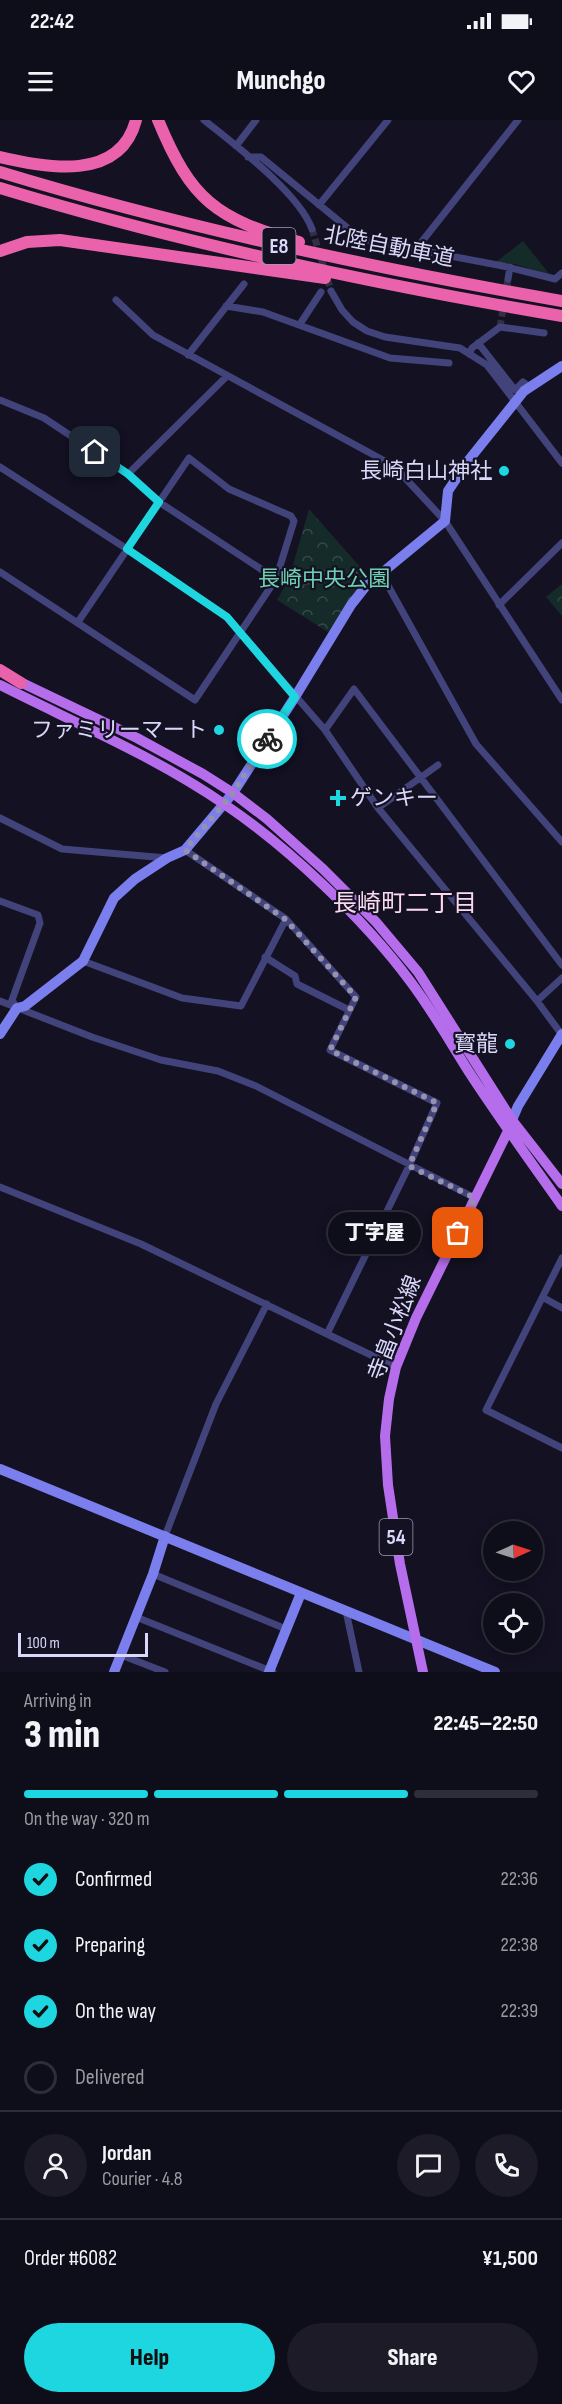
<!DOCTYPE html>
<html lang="en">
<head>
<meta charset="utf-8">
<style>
  body { margin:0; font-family:"Sofia Sans Condensed","Noto Sans JP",sans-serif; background:#1c1b27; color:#f1f3f6; height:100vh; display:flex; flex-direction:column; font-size:22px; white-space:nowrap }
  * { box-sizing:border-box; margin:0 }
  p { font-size:20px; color:#9b9ca2 }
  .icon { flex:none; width:33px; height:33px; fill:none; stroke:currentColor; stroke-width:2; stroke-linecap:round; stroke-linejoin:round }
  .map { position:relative; height:1552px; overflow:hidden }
  .details { display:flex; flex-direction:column; background:#0e0d1a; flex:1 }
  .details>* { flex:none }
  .needle { width:39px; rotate:87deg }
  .fabs { position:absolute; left:483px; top:1401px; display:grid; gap:12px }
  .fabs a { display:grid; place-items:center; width:60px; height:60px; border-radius:50%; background:#0e0d1a; box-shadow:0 3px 15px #0003,0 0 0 2px #2e2d39; font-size:30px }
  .scale { position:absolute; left:18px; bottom:15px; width:130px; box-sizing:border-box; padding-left:6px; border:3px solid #d9d7fa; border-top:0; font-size:16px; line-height:21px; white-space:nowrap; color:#d9d7fa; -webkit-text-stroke:4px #131122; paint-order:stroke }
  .pin { position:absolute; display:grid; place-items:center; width:51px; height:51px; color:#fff; margin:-26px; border-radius:12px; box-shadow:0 3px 9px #0006 }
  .courier { position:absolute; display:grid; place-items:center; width:60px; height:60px; margin:-30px; border:4px solid #1ed6df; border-radius:50%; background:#fff; color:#222; box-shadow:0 2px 8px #0007 }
  .bubble { position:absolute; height:42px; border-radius:21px; background:#0e0d1a; box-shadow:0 3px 15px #0003,0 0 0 2px #2e2d39; font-size:20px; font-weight:800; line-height:42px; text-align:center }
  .head em { font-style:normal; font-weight:800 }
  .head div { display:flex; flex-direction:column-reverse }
  .head { display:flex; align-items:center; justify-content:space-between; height:102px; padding:0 24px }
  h1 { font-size:39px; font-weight:800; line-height:45px }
  .bar { display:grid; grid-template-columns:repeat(4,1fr); gap:9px 6px; align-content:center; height:72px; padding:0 24px }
  .bar i { height:8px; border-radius:4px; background:#2e2d39 }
  .bar .on { background:#1ed6df }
  .bar p { grid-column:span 4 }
  .line { display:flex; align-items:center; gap:15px; padding:0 24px; border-top:2px solid #2e2d39 }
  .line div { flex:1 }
  .round { display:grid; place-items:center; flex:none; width:63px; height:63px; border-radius:32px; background:#1c1b27 }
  ol { padding:0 24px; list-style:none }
  li { display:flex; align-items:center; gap:18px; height:66px }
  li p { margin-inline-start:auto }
  li .icon { padding:6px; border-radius:50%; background:#1ed6df; color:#111; stroke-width:4 }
  li:last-child { color:#9b9ca2 }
  li i { width:33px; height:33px; border:3px solid #2e2d39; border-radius:50% }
  .action { display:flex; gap:12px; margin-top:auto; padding:12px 24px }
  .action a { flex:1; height:69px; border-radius:36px; background:#1ed6df; color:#111; font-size:24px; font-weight:800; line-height:69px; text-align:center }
  .action a+a { background:#1c1b27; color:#f1f3f6 }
  .status { display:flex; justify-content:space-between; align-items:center; height:42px; padding:0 30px; background:#0e0d1a; direction:ltr }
  .status svg { height:16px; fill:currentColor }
  header { display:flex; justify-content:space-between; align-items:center; height:78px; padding:0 24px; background:#0e0d1a; font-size:27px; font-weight:800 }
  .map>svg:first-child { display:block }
</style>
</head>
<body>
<div class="status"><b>22:42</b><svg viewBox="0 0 49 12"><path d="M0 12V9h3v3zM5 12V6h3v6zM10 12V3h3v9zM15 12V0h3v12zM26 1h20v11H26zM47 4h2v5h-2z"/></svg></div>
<header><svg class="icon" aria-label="menu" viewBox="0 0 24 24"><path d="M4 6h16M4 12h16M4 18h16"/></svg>Munchgo<svg class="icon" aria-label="heart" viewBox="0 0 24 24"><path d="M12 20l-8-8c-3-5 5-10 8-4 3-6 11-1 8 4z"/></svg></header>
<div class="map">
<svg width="562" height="1552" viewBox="0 0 562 1552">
  <defs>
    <pattern id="park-crowns" width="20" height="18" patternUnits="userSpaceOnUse" patternTransform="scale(1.5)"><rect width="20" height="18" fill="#152b29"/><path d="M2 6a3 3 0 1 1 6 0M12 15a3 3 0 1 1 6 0" fill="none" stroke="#364949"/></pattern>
  </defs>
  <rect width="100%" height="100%" fill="#131122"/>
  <path fill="#152b29" d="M523,121l28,35 -36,-12 -19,-2z"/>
  <path fill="url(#park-crowns)" d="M309,389l59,67 -40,56 -51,-32 12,-21z
    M562,464v32l-16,-19z"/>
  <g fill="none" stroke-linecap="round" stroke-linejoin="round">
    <path stroke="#312f42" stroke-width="7" stroke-dasharray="7 3.5" stroke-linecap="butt" d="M312,109l19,62
      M500,207l8,-48"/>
    <path stroke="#42437b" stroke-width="7" d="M204,0c31,25 95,73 108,109
      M236,26l20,-26
      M248,37h13l100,82 142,27 52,13 7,-6
      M319,85l69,-85
      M416,129l102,-129
      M508,159l2,-12
      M331,171l11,19 11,12 14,9 18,6 75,11 27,17 75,98
      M116,180l37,35 241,131 51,55 117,179
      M226,186l37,6 127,46 59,5
      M300,204l21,-32
      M478,223l37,47 8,-8 7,5
      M469,234l3,-6 28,-21 44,6
      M188,235l56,-71
      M0,280l44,18 84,56 31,28 117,77
      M0,347l127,82 100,68 98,113 53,78 159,193 25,34
      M128,354l99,-98
      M0,452l195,128 81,-121 18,-58 -3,-5 -62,-27 -40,-31 -111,164
      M381,453l95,171 86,98
      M499,485l63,-62
      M325,610l29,-41 208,276
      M378,688l60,-43
      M0,698l62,31 105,9
      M185,730l101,69 70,78 -26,53 107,53 -28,63 -82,168 69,33
      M0,781l38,14 2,8 -28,77 5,8
      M265,837l30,19 2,8 52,26
      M83,841l99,37 59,8 45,-87
      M0,881l92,36 69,23 57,11 38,15 219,112
      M537,881l25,-23
      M0,1067l141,57 186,90
      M562,1138l-76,152 76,38
      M544,1178l18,10
      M165,1416l51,-132 51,-100
      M153,1454l133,55
      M346,1491l13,61
      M136,1497l137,55
      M121,1535l44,17"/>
    <path stroke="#7b7eed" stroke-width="10" d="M0,914l17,-26 8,-2 58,-45 31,-63 21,-19 32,-21 18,-8 48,-57 62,-96 56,-92 15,-19 79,-65 3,-30 20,-30 56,-70 38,-25
      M512,1000l6,-14 44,-72
      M0,1349l495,203
      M114,1552l39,-98 12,-38
      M269,1552l32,-79"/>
    <path stroke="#b56deb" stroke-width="10" d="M14,559l123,59 66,36 30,19 34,26 56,50 53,53 42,50 94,148 50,64
      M0,565c75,38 154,71 224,119 64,43 140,115 186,177 22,29 40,61 59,91 30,46 62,90 93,134
      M423,1552l-23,-108 -12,-79 -3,-49 4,-37 7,-32 20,-49 94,-191"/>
    <path stroke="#ea62ab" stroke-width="12" d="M158,0c33,80 58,99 141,122
      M0,37c46,11 120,25 136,-37
      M0,52c184,56 372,96 562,129
      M0,68c184,56 373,96 562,128
      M0,131l27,-9 33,-2 265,38
      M0,550l21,13"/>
  </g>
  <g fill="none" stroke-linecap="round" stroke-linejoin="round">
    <path stroke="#9492ae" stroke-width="6" stroke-dasharray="0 10.8" d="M267,619l-34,54 -48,57 100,69 71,78 -26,53 107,53 -28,63 66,32 -17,35"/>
    <path stroke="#1ed6df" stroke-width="8" d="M95,332l33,22 31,28 -32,47 100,68 68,80 -28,42"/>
  </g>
  <g fill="#1ed6df" stroke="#131122" stroke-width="2">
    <circle cx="504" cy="351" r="6"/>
    <circle cx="219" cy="610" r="6"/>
    <path d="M335 669h6v6h6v6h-6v6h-6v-6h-6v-6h6z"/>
    <circle cx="510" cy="924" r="6"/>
  </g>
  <g text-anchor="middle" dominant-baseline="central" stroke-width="4.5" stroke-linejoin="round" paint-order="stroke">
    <g fill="#131122" stroke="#9e9cb9" stroke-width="1.5">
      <rect x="262.5" y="108" width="33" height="36" rx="4.5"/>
      <rect x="379.5" y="1399" width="33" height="36" rx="4.5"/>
    </g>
    <g font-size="21" font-weight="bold" fill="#d9d7fa">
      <text x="279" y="126">E8</text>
      <text x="396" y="1417">54</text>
    </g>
    <g font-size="22" fill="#d9d7fa" stroke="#131122">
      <text transform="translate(389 127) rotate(11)">北陸自動車道</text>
      <text transform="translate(395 1208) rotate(-69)">寺畠小松線</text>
    </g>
    <g font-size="22" fill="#d9d7fa" stroke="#131122" text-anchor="end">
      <text x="492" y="351">長崎白山神社</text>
      <text x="207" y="610">ファミリーマート</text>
      <text x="350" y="678" text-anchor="start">ゲンキー</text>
      <text x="498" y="924">寳龍</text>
    </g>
    <g font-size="22" fill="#6dd0b2" stroke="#131122">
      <text x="324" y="459">長崎中央公園</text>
    </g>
    <g font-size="24" fill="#fad9f0" stroke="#131122">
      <text x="405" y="783">長崎町二丁目</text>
    </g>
  </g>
</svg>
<div class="fabs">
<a><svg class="needle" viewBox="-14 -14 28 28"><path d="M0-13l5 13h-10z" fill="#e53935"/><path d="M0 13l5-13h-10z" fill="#9b9ca2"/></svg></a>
<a><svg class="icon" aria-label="locate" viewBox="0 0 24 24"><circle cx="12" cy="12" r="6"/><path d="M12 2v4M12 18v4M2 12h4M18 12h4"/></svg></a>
</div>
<div class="scale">100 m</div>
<div class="pin" style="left:458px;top:1113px;background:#ea580c"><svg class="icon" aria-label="bag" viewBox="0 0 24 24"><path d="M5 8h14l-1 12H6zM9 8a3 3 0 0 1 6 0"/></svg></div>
<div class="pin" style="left:95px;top:332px;background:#1f2937"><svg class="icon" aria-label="home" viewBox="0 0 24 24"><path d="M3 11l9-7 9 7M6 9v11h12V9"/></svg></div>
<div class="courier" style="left:267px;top:619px"><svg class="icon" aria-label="bike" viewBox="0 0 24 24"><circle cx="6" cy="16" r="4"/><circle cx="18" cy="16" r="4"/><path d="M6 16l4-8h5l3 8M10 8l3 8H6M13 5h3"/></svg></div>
<div class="bubble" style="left:328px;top:1092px;width:93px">丁字屋</div>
</div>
<section class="details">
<div class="head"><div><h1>3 min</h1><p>Arriving in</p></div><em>22:45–22:50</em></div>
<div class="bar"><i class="on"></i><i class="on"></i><i class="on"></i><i></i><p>On the way · 320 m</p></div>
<ol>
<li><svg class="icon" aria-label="check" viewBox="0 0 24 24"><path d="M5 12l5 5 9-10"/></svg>Confirmed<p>22:36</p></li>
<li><svg class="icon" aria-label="check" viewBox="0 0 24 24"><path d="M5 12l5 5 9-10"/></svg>Preparing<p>22:38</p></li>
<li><svg class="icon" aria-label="check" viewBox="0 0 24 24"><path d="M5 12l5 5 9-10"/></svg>On the way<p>22:39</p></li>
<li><i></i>Delivered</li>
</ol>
<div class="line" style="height:108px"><a class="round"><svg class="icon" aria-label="person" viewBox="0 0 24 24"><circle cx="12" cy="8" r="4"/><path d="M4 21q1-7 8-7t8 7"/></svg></a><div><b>Jordan</b><p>Courier · 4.8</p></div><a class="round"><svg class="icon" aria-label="chat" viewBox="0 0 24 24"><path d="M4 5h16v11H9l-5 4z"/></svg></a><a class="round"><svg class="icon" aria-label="phone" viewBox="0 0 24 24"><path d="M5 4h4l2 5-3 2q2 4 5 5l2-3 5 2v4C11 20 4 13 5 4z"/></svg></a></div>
<div class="line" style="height:78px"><div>Order #6082</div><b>¥1,500</b></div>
<div class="action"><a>Help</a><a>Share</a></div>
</section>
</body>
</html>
